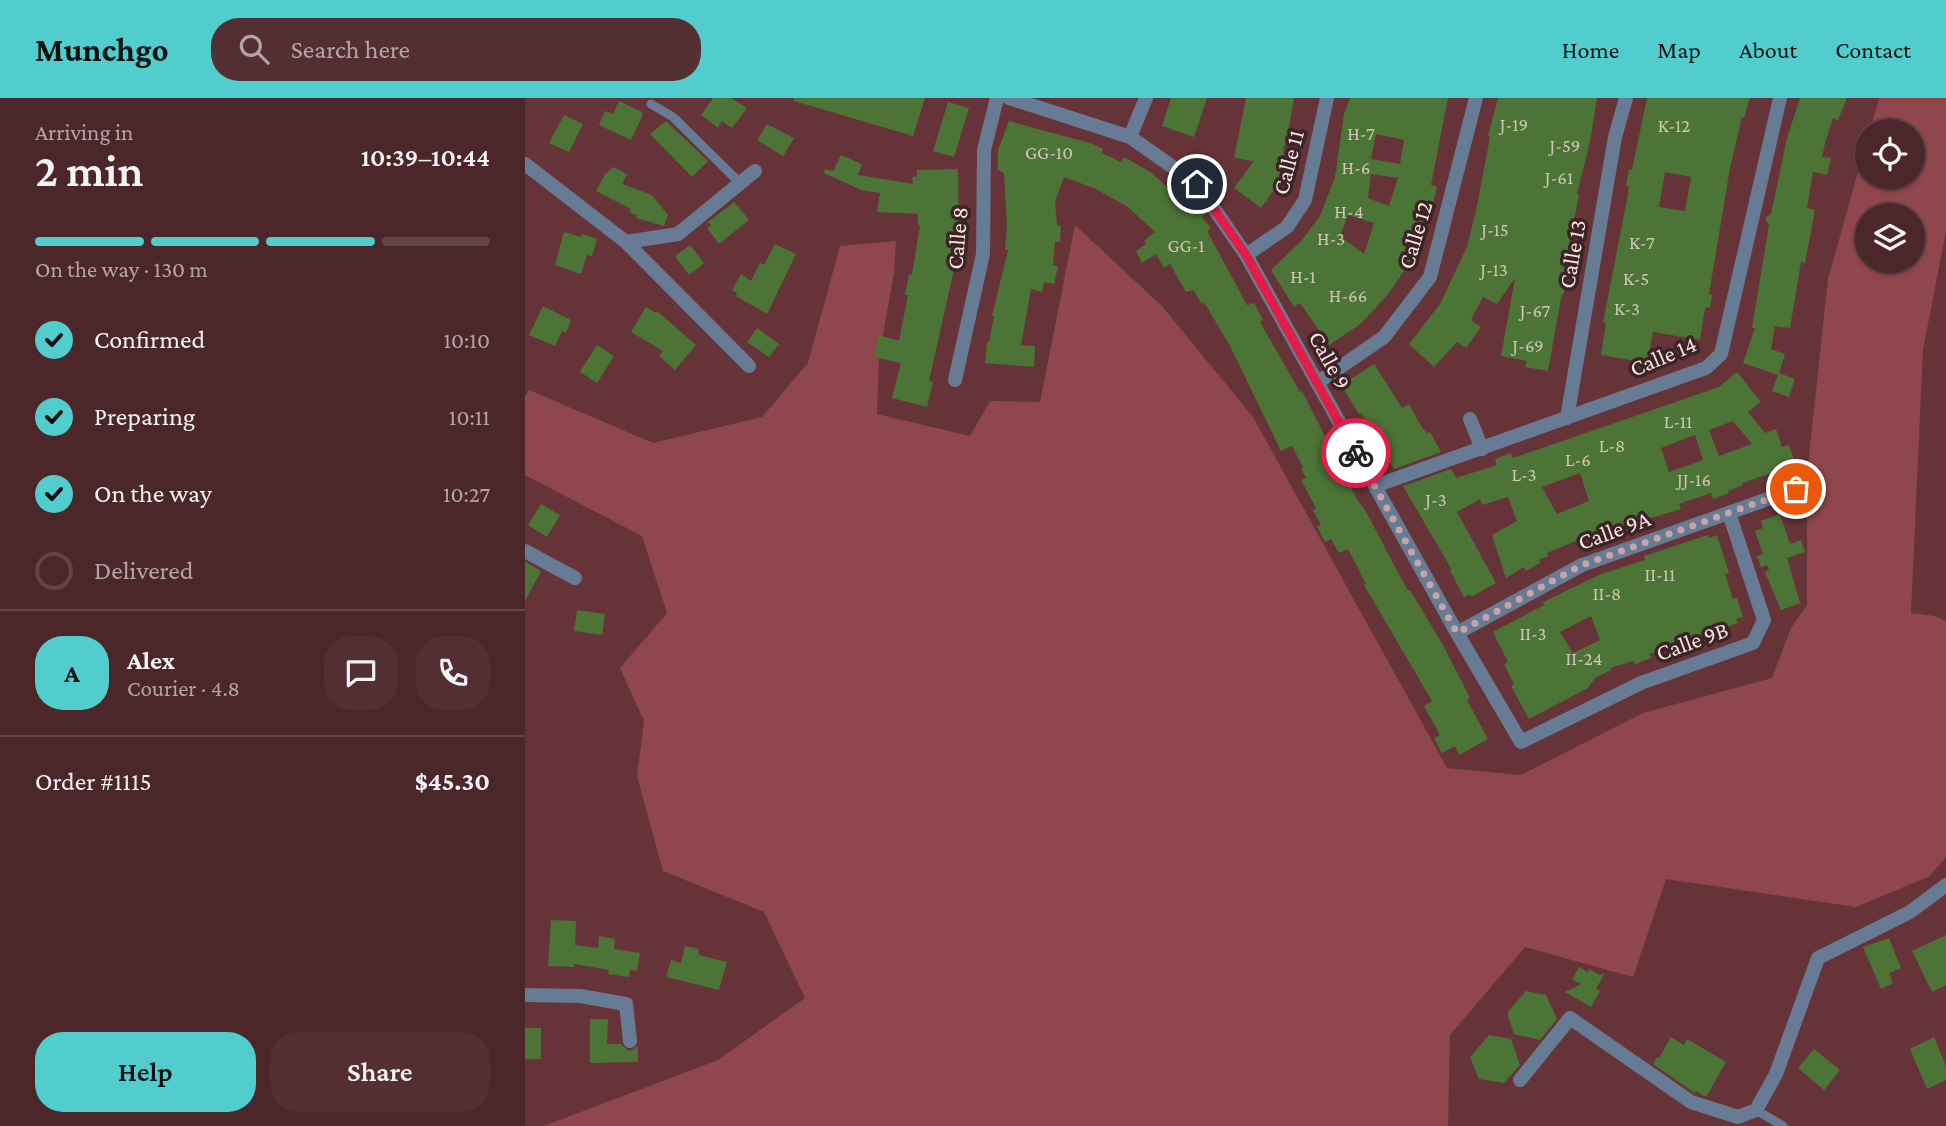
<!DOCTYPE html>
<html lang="en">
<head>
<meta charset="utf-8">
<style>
  body { margin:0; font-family:"Crimson Pro",serif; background:#532f32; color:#f1f3f6; height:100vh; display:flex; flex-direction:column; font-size:26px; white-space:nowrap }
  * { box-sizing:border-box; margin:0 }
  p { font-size:23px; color:#b2a5a8 }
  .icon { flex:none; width:38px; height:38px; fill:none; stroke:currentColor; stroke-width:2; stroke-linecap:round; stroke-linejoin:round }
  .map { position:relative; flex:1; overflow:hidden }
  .side { display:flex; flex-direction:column; background:#4c272a; width:525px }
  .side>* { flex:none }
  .fabs { position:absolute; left:1330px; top:21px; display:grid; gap:14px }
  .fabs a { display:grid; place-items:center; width:70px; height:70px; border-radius:50%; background:#4c272a; box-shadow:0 2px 5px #0004,0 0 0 2px #634447; font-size:35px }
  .pin { position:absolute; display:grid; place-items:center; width:60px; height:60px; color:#fff; margin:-30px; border:4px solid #fff; border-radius:50%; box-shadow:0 2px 7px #0007 }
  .courier { position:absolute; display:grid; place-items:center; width:70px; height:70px; margin:-35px; border:5px solid #e11d48; border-radius:50%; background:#fff; color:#222; box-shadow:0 2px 9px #0007 }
  .summary em { font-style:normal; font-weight:600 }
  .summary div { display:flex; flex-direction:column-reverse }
  .summary { display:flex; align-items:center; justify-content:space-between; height:119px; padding:0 35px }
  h1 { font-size:46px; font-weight:600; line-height:52px }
  .bar { display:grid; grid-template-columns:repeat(4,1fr); gap:10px 7px; align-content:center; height:84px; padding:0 35px }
  .bar i { height:9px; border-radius:5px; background:#634447 }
  .bar .on { background:#52cdce }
  .bar p { grid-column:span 4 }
  .line { display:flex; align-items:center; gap:18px; padding:0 35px; border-top:2px solid #634447 }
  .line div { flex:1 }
  .round { display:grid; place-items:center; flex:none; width:74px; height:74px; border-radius:28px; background:#532f32 }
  ol { padding:0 35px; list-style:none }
  li { display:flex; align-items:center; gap:21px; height:77px }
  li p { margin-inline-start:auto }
  li .icon { padding:7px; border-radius:50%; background:#52cdce; color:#111; stroke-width:4 }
  li:last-child { color:#b2a5a8 }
  li i { width:38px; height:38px; border:4px solid #634447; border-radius:50% }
  .primary-button { display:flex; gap:14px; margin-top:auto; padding:14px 35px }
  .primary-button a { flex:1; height:80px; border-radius:28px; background:#52cdce; color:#111; font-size:28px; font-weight:600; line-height:80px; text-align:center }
  .primary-button a+a { background:#532f32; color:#f1f3f6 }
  header { display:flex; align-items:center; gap:42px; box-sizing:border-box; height:98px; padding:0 35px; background:#52cdce; color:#111 }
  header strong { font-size:33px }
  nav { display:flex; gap:38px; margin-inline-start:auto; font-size:24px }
  .search { width:490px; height:63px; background:#532f32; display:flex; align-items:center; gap:18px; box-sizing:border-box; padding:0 24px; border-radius:28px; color:#b2a5a8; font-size:26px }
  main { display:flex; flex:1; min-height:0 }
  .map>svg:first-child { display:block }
</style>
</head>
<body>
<header>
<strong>Munchgo</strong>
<div class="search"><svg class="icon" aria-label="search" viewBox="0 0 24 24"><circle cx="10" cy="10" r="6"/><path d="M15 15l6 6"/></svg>Search here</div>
<nav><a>Home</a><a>Map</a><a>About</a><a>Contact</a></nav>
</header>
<main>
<section class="side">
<div class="summary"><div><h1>2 min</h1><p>Arriving in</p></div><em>10:39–10:44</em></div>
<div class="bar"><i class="on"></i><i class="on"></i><i class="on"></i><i></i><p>On the way · 130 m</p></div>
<ol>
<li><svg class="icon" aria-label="check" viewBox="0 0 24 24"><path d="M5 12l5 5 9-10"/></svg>Confirmed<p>10:10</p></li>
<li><svg class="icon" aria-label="check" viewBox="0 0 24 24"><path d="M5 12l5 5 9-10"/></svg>Preparing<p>10:11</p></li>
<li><svg class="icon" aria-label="check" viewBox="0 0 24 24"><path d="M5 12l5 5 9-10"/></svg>On the way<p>10:27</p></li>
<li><i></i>Delivered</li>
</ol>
<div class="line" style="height:126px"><b class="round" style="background:#52cdce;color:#111">A</b><div><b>Alex</b><p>Courier · 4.8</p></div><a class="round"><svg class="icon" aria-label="chat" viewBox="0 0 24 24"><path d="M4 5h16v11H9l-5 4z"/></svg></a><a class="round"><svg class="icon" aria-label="phone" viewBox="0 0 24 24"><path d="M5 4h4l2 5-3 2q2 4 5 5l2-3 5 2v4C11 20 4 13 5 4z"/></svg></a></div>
<div class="line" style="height:91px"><div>Order #1115</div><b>$45.30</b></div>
<div class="primary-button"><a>Help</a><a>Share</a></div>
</section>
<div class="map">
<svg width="1421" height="1028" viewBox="0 0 1421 1028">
  <rect width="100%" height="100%" fill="#663438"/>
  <path fill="#8f464c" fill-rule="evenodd" d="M1354,0h67v133l-23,119 -12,263 24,3 11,5v236l-16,19 -74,31 -190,-28 -33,98 -108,-30 -75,88 -2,91h-904l174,-66 87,-62 -41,-86 -101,-41 -26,-95 7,-55 -24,-53 47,-55 -25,-77 -117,-61v-78l4,-7 124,53 109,-26 46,-54 32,-117 56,-5 -2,32 -15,84 -2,57 93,22 20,-35 50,1 35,-177 87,81 91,111 194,351 74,7 122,-62 129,-35 19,-50 16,-23v-131l21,-195 39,-139v37h46v-46h-43zM1342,117h46v46h-46z"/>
  <path fill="#4b7436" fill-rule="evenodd" d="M188,0h18l16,10 -15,20 -10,-7 -4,7 -17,-13z
    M269,0h131l-12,38 -119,-35z
    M646,0h36l-13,39 -32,-11z
    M721,0h48l-8,47h-2l-4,37 -19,26 -27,-20 20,-27 -20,-3z
    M825,0h98l-17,87 6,1 -7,30h-2l-16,43 -23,34 -21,23 -9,9 -30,20 -29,-42 -6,4 -23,-37 31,-30 18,-24 15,-39 9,-63zM851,36l28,6 -4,24 -29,-5zM846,76l27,4 -9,28 -21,-8zM823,117l26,8 -10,31 -24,-18z
    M973,0h99l-7,44 -13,52 2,1 -12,60h3l-1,10 -3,23 -5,10 -13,73 -23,-4 2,-6 -26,-5 14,-78 -18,26 -14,-7 -12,23 10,7 -15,21 -9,-6 -23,25 -25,-23 31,-40 27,-57 10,-41 13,-69 -2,-1z
    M1122,0h103l-6,20 -2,-1 -12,51 -21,126 3,1 -2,13 -4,-1 -2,7 -4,26 -47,-8 -6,31 -46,-8 5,-32h-3l25,-129 1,-8h-3l3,-17 3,1zM1140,74l26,5 -6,34 -26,-4z
    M1275,0h47l-9,22 -5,-2 -8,25 -3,14 9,1 -4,17 -14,-3 -6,36 8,2 -10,53 -4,-1 -11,66 -15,-2 -4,23 14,5 -6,19 16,6 -6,18 -17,-6 6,-16 -35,-12 12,-35h-3l17,-103 -4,-7 6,-4 16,-76z
    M94,3l23,11v5l-11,23 -32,-15 6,-14 8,3z
    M423,4l21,6 -15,49 -21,-6z
    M39,17l19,9 -14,28 -20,-9z
    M141,23l42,40 -16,16 -42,-43z
    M484,23l84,23 10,5 -1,4 19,9 3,-5 28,16 33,31 8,-7 13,17 -4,3 9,11 -4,3 40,74 7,-2 9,17 -3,2 40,70 2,-1 56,110 7,9 43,81 2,-1 34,57 26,51 -3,2 21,39 -29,16 -4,-9 -13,7 -8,-15 6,-3 -16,-29 8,-5 -68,-116 2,-1 -18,-35 -9,4 -8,-14 -6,3 -8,-16 4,-1 -8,-15 3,-2 -15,-28 5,-2 -5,-10 2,-1 -11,-21 -11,5 -51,-105 -26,-44 -2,2 -9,-14 -7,2 -16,-28 -6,4 -8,-14 -14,9 -6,-12 10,-7 -2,-3 11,-9 -27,-25 -32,-18 -32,-12 -9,24 2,24 4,1 -1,16h-5l-2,23 5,2 -4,17 -10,-2 -2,10 -11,-3 -10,56 14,1 -1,21 -49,-4 2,-21h2l5,-26h-2l16,-66h-3l2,-25 -3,-52 -6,-3v-20z
    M242,26l27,14 -11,18 -26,-16z
    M316,57l21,9 -4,11 55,9 -1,-7h5v-7l41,-1 1,78 -30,134 4,1 -6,25 -35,-9 9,-35 -27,-6 5,-22 20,6 9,-46h-3l4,-21 3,1 8,-50h-2v-11l-41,-2 3,-19 -19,-3 -37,-17 1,-4 8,2z
    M88,69l14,7 -5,10 30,11 16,20 -4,11 -28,-8 1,-3 -8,-3 2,-3 -35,-18 9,-17z
    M209,104l15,18 -30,24 -12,-16 4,-2 -3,-4z
    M39,134l17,5 1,-3 15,5 -5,17 -5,-1 -6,19 -26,-9z
    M250,146l21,10 -29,60 -31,-18 1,-3 -5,-3 9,-16 10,7 9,-18 4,2z
    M165,147l14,18 -15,12 -14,-19z
    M18,208l28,14 -5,13 -4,-2 -7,15 -26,-11z
    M121,209l10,6 1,-2 39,34 -21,25 -16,-14 4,-5 -32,-19z
    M232,230l22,16 -10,13 -22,-15z
    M72,247l17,11 -17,27 -17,-11z
    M849,266l28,44 7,-4 12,22 6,7 3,-1 11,20 -47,17 -33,-56 -2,1 -18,-29z
    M1212,274l24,30 -13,10 17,21 11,-4 6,18 7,-2 7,20 -54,18 1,2 -15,6 1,2 -16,6 -2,-6 -32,11 2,5 -103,31 -31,13 1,3 -9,4 1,3 -14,8 -2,-4 -18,11 -14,-43 25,-14 -9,-24 -26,8 -2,-6 -23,13 39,71 -25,14 -1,-3 -6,3 -14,-26 2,-1 -49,-84 48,-17 5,9 41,-13 -2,-6 16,-6 2,5 206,-71zM1208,323l19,23 -33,12 -10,-26zM1170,337l8,25 -34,12 -8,-24zM1055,375l9,28 -32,13 -15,-27z
    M16,406l19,11 -13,22 -19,-12z
    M1255,416l10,30 11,-4 4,12 -18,6 13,45 -19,7 -16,-38 4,-2 -2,-5 -6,2 -4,-11 6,-2 -8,-23 8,-3 -2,-7z
    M1183,437l1,3 8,-3 12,38 -4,1 8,25 4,-1 6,19 -7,2 2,4 -25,9 1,3 -65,19 2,4 -16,6 -2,-3 -23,7 1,2 -16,8 -7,10 -59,31 -18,-33 3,-2 -10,-20 4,-2 -15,-30 51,-27 -1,-3 58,-28 44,-14 -1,-4zM1066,518l9,24 -27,13 -13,-21z
    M0,464l16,9 -16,30z
    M52,512l28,4 -3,21 -28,-4z
    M26,822l25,1 -1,24 23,3 1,-12 16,3 -1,10 26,4 -3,18 -7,-1 -1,7 -21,-3 1,-4 -35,-6v3l-26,-1z
    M1421,837v50l-14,7 -20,-41z
    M1364,840l12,30 -12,5 4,10 -12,6 -18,-42z
    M160,848l14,3 -1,6 29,7 -8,28 -53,-13 5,-17 10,3z
    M1054,869l9,5 1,-3 11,6 5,-2 -9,16 4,2 -9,16 -26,-15 16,-8 -9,-4z
    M1001,893l20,4 11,24 -17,21 -26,-6 -7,-21z
    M65,921h18l-1,25h14l5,5 4,2 8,-5v16l-48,1z
    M0,930h16v31h-16z
    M964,937l22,4 9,26 -16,18 -25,-4 -9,-22z
    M1146,939l13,8 3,-6 39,23 -20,35 -10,-6 -1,2 -42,-29 4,-7 2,1z
    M1409,939l12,29v14l-19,9 -17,-40z
    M1289,951l26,21 -16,20 -26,-22z"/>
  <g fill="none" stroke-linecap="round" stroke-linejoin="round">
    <path stroke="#687b94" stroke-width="9" d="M126,6l22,13 67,66
      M1231,1012l27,16"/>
    <path stroke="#687b94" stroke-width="14" d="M484,0l121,39 67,47 49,71 211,378 64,109 120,-59 112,-40 11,-23 -35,-107
      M605,39l16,-39
      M0,66l101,78 123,124
      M101,144l52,-8 77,-63
      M721,157l41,-28 18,-27 22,-102
      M430,282l28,-126 1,-104 13,-52
      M792,285l67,-46 46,-60 46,-179
      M1042,320l48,-281 11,-39
      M945,321l12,30
      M850,388l331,-118 15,-14 59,-256
      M0,453l50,27
      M932,535l125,-68 214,-76
      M0,897l55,1 46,8 4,37
      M995,982l50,-62 121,84 47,15 18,-7 20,-36 42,-116 92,-46 36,-27"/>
  </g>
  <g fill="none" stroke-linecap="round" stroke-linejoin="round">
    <path stroke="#c7a4a6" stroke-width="7" stroke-dasharray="0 12.6" d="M831,355l101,180 125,-68 214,-76"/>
    <path stroke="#e11d48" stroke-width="9" d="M672,86l49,71 110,198"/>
  </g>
  <g text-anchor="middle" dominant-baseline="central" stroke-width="7" stroke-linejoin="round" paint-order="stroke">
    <g font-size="19" fill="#cfc6b7">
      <text x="989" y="26">J-19</text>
      <text x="1149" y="27">K-12</text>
      <text x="836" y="35">H-7</text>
      <text x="1040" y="47">J-59</text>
      <text x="524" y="54">GG-10</text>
      <text x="831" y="69">H-6</text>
      <text x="1034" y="79">J-61</text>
      <text x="824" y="113">H-4</text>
      <text x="970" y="131">J-15</text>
      <text x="806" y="140">H-3</text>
      <text x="1117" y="144">K-7</text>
      <text x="661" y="147">GG-1</text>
      <text x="969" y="171">J-13</text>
      <text x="778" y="178">H-1</text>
      <text x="1111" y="180">K-5</text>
      <text x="823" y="197">H-66</text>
      <text x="1102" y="210">K-3</text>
      <text x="1010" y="212">J-67</text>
      <text x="1003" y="247">J-69</text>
      <text x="1153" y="323">L-11</text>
      <text x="1087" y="347">L-8</text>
      <text x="1053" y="361">L-6</text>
      <text x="999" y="376">L-3</text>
      <text x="1169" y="381">JJ-16</text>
      <text x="911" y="401">J-3</text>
      <text x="1135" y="476">II-11</text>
      <text x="1082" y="495">II-8</text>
      <text x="1008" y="535">II-3</text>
      <text x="1059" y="560">II-24</text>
    </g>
    <g font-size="23" fill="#fbe1e2" stroke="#3b2426">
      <text transform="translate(763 64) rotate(-75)">Calle 11</text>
      <text transform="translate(890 137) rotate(-73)">Calle 12</text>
      <text transform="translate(432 140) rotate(-85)">Calle 8</text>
      <text transform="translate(1047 156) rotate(-80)">Calle 13</text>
      <text transform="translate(1138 258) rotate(-23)">Calle 14</text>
      <text transform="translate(805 262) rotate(61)">Calle 9</text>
      <text transform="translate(1089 432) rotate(-20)">Calle 9A</text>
      <text transform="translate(1167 543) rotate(-20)">Calle 9B</text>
    </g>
  </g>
</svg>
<div class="fabs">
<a><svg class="icon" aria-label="locate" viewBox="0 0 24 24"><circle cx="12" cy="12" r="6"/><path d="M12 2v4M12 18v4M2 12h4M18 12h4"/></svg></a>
<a><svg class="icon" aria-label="layers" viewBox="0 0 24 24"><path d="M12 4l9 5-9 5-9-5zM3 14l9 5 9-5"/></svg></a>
</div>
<div class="pin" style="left:1271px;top:391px;background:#ea580c"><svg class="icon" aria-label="bag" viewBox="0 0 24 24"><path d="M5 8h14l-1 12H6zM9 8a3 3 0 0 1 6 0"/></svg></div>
<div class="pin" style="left:672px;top:86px;background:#1f2937"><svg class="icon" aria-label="home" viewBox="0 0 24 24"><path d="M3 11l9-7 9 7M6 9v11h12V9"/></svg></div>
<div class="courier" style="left:831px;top:355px"><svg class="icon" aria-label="bike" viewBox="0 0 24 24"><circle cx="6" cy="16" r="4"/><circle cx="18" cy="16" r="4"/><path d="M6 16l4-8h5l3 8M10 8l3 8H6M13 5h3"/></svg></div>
</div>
</main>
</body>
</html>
